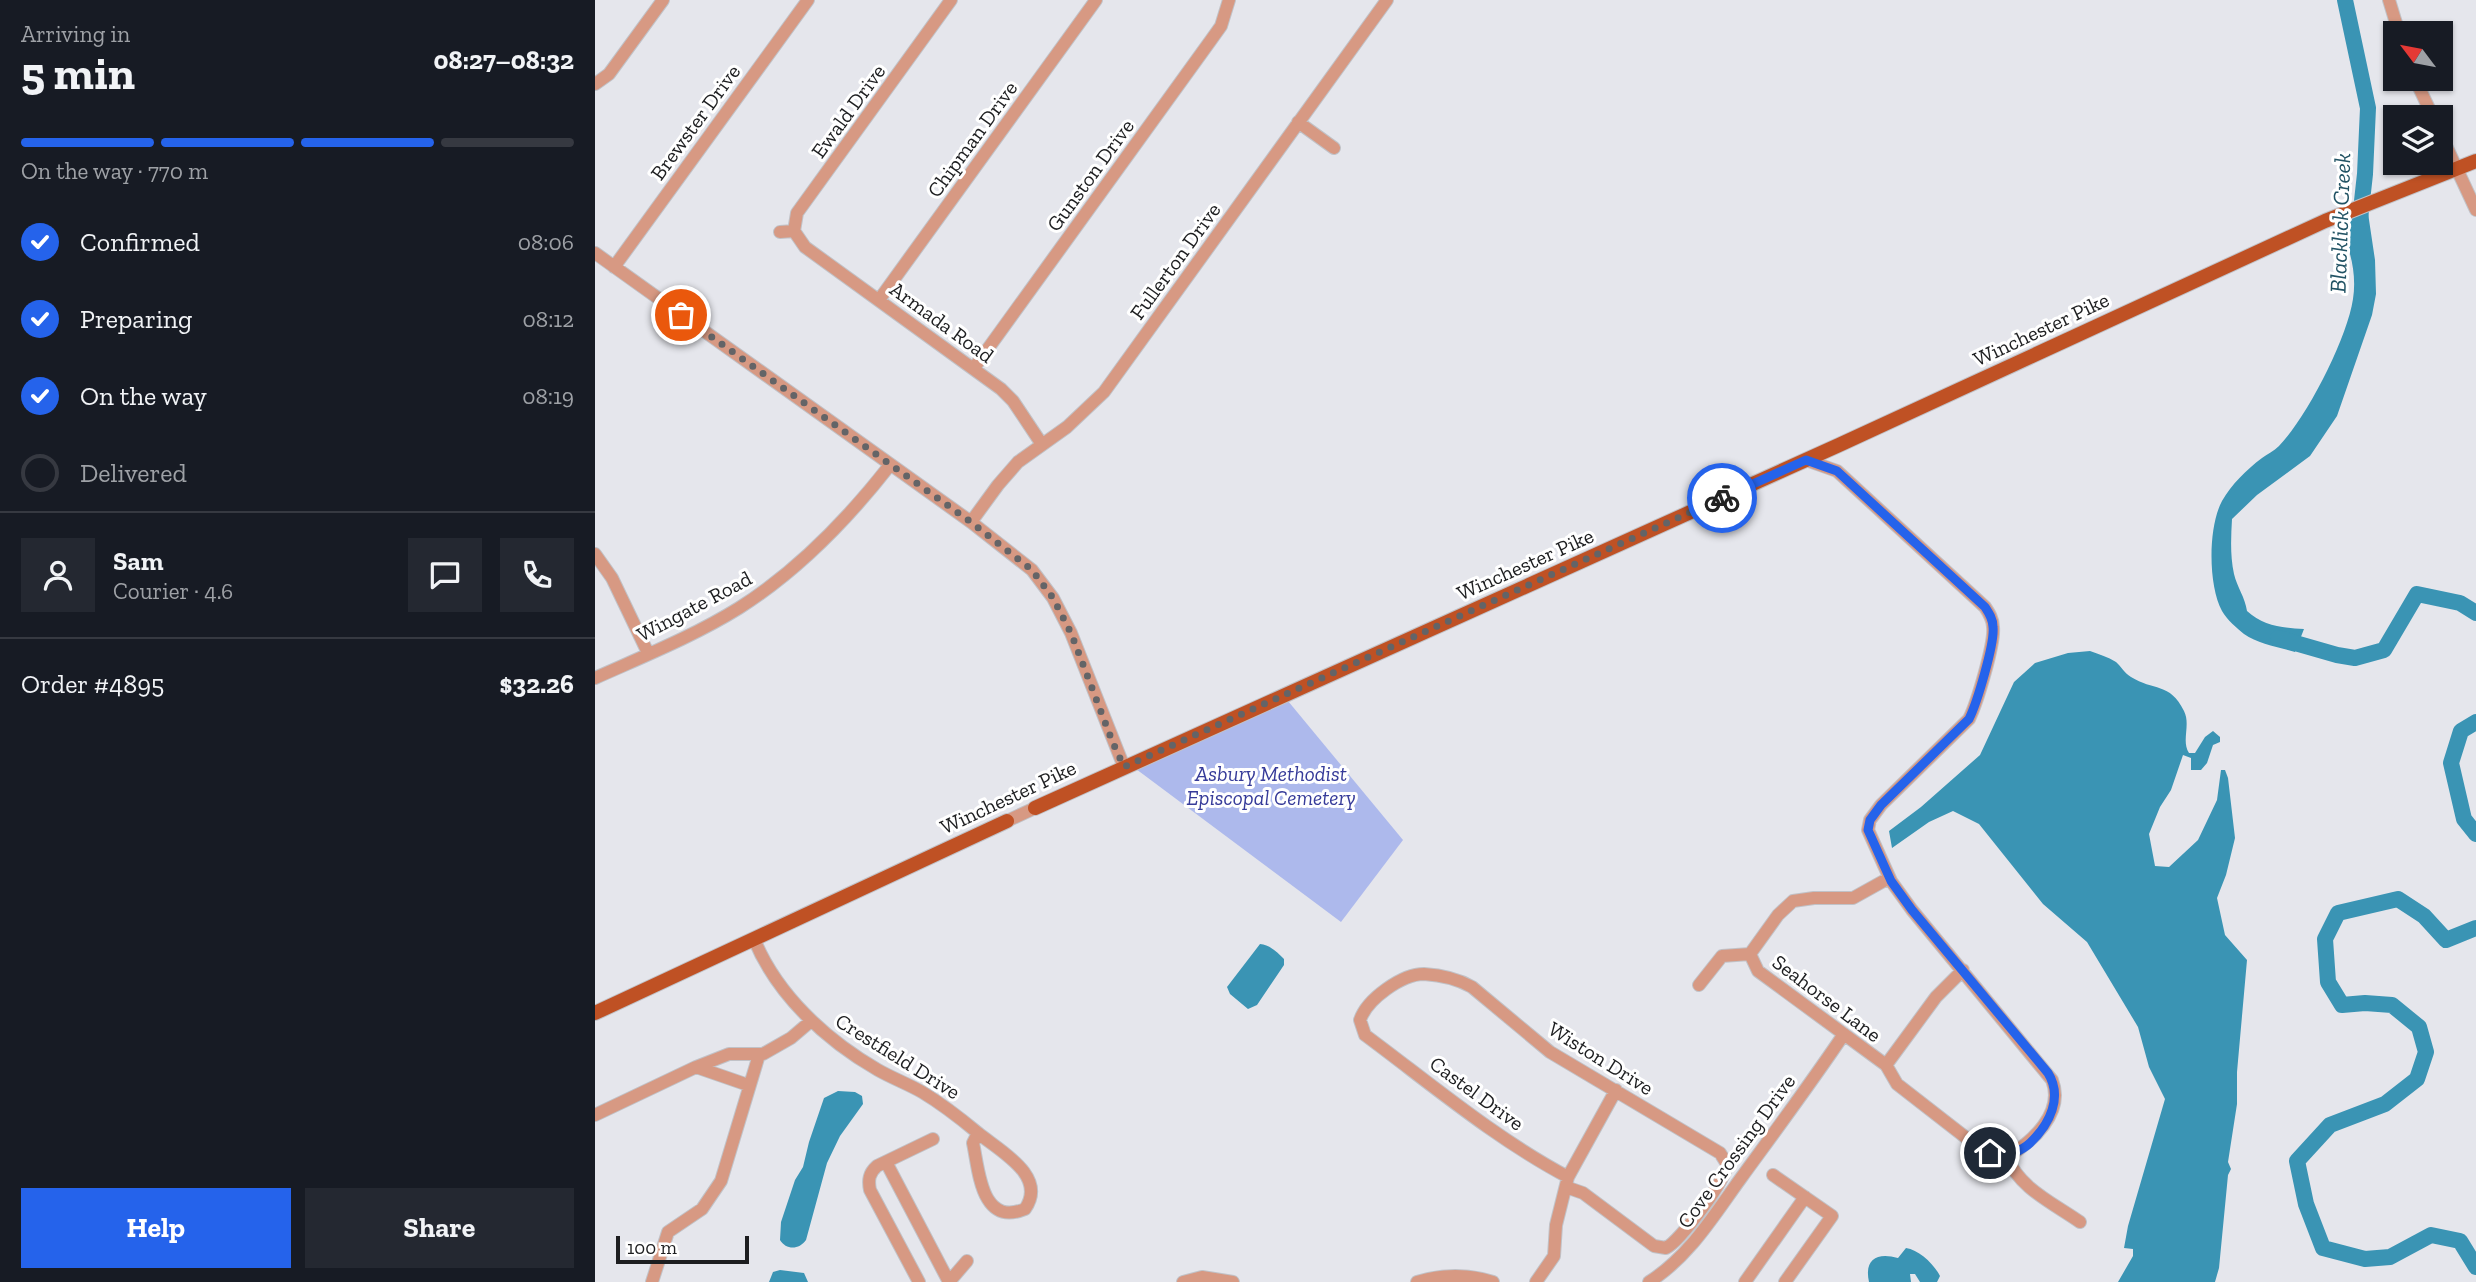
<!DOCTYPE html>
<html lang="en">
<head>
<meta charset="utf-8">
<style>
  body { margin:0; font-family:"Zilla Slab",serif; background:#242831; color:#f1f3f6; height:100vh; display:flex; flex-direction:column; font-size:26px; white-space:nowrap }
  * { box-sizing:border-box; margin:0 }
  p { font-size:23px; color:#9ea1a6 }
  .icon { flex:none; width:38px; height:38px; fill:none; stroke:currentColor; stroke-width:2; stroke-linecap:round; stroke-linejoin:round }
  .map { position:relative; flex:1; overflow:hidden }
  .drawer { display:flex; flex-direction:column; background:#171b24; width:595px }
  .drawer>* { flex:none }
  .needle { width:46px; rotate:302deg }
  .fabs { position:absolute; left:1788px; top:21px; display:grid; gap:14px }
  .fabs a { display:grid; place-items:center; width:70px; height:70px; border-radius:0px; background:#171b24; box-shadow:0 2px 5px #0004; font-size:35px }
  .scale { position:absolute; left:21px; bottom:18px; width:133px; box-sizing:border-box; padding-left:7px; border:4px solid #1d1e20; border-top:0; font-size:19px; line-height:24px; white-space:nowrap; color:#1d1e20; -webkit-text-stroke:5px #fff; paint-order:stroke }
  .pin { position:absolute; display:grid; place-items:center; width:60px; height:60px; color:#fff; margin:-30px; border:4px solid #fff; border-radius:50%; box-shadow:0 2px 7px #0007 }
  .courier { position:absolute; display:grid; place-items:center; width:70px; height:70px; margin:-35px; border:5px solid #2563eb; border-radius:50%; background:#fff; color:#222; box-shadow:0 2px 9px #0007 }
  .summary em { font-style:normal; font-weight:700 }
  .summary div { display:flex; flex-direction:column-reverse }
  .summary { display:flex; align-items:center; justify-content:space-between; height:119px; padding:0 21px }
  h1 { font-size:46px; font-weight:700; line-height:52px }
  .bar { display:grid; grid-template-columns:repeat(4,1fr); gap:10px 7px; align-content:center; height:84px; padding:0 21px }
  .bar i { height:9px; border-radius:5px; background:#363941 }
  .bar .selected { background:#2563eb }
  .bar p { grid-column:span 4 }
  .line { display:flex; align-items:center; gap:18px; padding:0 21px; border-top:2px solid #363941 }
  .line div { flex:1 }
  .round { display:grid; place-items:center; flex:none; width:74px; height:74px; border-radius:0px; background:#242831 }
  ol { padding:0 21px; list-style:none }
  li { display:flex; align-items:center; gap:21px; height:77px }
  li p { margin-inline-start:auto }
  li .icon { padding:7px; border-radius:50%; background:#2563eb; color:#fff; stroke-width:4 }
  li:last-child { color:#9ea1a6 }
  li i { width:38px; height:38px; border:4px solid #363941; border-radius:50% }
  .cta { display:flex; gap:14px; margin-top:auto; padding:14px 21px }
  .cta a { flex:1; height:80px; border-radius:0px; background:#2563eb; color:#fff; font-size:28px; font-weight:700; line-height:80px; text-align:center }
  .cta a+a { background:#242831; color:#f1f3f6 }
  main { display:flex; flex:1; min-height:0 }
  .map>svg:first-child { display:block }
</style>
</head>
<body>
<main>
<section class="drawer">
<div class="summary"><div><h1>5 min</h1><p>Arriving in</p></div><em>08:27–08:32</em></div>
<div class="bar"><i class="selected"></i><i class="selected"></i><i class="selected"></i><i></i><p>On the way · 770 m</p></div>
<ol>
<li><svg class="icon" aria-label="check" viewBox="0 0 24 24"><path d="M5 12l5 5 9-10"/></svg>Confirmed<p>08:06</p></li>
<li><svg class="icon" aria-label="check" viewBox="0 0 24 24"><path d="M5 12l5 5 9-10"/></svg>Preparing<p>08:12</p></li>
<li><svg class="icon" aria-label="check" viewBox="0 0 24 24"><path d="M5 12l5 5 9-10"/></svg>On the way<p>08:19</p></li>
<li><i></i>Delivered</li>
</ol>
<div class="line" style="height:126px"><a class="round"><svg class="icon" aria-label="person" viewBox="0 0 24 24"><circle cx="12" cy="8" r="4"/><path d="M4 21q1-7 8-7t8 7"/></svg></a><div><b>Sam</b><p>Courier · 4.6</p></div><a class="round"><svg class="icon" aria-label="chat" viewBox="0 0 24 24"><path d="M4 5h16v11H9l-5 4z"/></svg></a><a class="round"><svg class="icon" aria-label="phone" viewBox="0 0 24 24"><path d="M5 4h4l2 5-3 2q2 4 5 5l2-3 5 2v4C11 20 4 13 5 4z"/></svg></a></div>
<div class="line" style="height:91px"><div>Order #4895</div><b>$32.26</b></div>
<div class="cta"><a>Help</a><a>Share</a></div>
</section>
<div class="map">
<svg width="1881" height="1282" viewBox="0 0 1881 1282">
  <rect width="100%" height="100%" fill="#e5e6ec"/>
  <path fill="#adb9ec" d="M693,701l115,139 -62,82 -205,-153z"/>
  <path fill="#3a94b4" d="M1773,213l7,47 1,34 -4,21 -35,101 -27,40 -53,39 -25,24c-1,18 -2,37 2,55 3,13 11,23 13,37 16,15 36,17 57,18l-9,23c-17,-5 -37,-8 -51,-18 -7,-6 -17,-14 -22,-23 -14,-26 -14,-84 0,-110 10,-17 24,-31 40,-43 5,-4 12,-7 17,-12 28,-29 68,-107 74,-147 4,-26 -3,-50 -13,-73z
    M1495,651c8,3 18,6 26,11 5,4 8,11 15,15 22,14 39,5 53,34 7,14 -3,30 5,42h6l10,-16 8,-6 7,6v5l-7,3 -6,18 -6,7h-10v-12l-8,-3 -12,35 -11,17 -11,27 6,32 14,1 29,-27 19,-40 4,-30h4l3,8 7,60 -9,37 -9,23 8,37 22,25 -10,112v32l-9,58 3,7 -3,6 -9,93 -4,14h-97l15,-26v-7l-9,-1 4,-22 37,-127 -16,-32 -11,-40 -51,-85 -44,-38 -64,-80 -26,-13 -24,11 -37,26 -3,-17 32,-24 59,-52 34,-73 21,-19 33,-10z
    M665,944c10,1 17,8 24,15v6l-27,40 -9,4 -18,-15 -3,-7z
    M243,1091l17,1 7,4 1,8 -23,32 -13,27 -21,77c-7,10 -20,10 -26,0l1,-18 14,-42 8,-13 6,-25 15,-44z
    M1311,1248c13,2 28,16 34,28l-3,6h-17l-5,-8h-5l1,8h-42c-5,-23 8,-30 29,-24z
    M185,1270l24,3 4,9h-39l4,-10z"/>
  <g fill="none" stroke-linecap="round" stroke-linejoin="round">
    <path stroke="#3a94b4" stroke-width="16" d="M1750,0l23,108 -3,66 -5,45
      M1683,638l59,17 18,3 29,-8 33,-56 43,9 16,10
      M1881,722l-15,9 -10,32 13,56 12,15
      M1881,928l-30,12 -22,-24 -26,-17 -60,14 -13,26 3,43 14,23 23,-2 27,2 27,22 7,25 -9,27 -32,25 -55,21 -33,36 9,43 17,44 42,11 25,-2 41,-22 29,6 16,26"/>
    <defs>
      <path id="minor" d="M356,0l-154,213 -3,18 11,16 196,142 12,12 28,42
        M1794,0l10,33
        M1820,79l18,38
        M0,84l14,-10 54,-74
        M703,122l36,26
        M1846,135l35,75
        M185,232l14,-1
        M0,253l376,269 61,48 21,28 18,35 53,134
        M19,267l194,-267
        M284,300l217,-300
        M379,368l237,-328 10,-14 8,-26
        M1211,460l31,11 148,136c4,6 8,12 8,20 2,16 -16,76 -24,92l-88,86 -11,15 -2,10 23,51 21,29 140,170c13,33 -20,62 -45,77
        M376,522l27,-37 20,-23 49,-35 37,-35 283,-392
        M0,554l17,24 36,75
        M0,678c49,-22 99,-42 144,-70 60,-38 108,-88 151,-143
        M412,821l28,-13
        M159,939c23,56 72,101 124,131 14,8 30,14 44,22 20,12 38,26 56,41
        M1155,954l8,17 128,94 11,19 72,56 21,13 17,4
        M1155,954l28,-39 15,-14 21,-3h39l36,-20
        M1104,985l23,-29 28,-2
        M1291,1065l50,-68 27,-27
        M101,1067l33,-13h34l28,-16 20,-17
        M0,1115l101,-48 52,18
        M383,1133c22,18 70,43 47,76 -44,18 -46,-38 -52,-66z
        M1412,1157c12,31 46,46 73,65
        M291,1162l63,120
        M1178,1175l59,41 -47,66
        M971,1187l17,6 71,53 12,2c14,-7 61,-69 61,-84l-7,-11 -170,-101 -78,-65c-14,-8 -32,-12 -48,-13 -22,0 -57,25 -64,46l5,15c66,49 131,104 203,142
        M57,1282l16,-50 34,-23 19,-28 38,-126
        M324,1282l-49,-92c-2,-10 -1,-17 7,-24l56,-27
        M354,1282l18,-21
        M588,1282l19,-5 31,5
        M822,1282c26,-8 51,-8 76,0
        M941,1282l18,-26 2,-31 12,-48 48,-87
        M1054,1282c40,-25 65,-67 92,-104 35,-48 70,-95 103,-144
        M1150,1282l60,-85"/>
      <path id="major" d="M440,808l804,-363 486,-224 151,-60
        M0,1013l412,-192"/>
    </defs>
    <use href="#minor" stroke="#c1c2c7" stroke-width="14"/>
    <use href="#major" stroke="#c1c2c7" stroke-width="16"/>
    <use href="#minor" stroke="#d79983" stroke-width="12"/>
    <use href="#major" stroke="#bf5124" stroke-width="14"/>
  </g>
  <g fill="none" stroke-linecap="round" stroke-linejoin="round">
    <path stroke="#636467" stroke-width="7" stroke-dasharray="0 12.6" d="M86,315l290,207 61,48 21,28 18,35 42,110 11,24 598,-269"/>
    <path stroke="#2563eb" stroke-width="9" d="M1127,498l84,-38 31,11 148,136c4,6 8,12 8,20 2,16 -16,76 -24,92l-88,86 -11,15 -2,10 23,51 21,29 136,163c15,24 2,51 -18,70 -6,6 -16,10 -23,14l-17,-4"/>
  </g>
  <g text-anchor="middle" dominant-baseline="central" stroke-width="6" stroke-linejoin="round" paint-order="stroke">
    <g font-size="21" fill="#1d1e20" stroke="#fff">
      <text transform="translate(253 111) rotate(-54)">Ewald Drive</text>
      <text transform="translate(100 122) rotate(-54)">Brewster Drive</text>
      <text transform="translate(377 139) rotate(-54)">Chipman Drive</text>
      <text transform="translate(495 175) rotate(-54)">Gunston Drive</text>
      <text transform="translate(580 261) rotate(-54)">Fullerton Drive</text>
      <text transform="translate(347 322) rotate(36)">Armada Road</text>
      <text transform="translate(1446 329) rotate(-25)">Winchester Pike</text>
      <text transform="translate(930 564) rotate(-24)">Winchester Pike</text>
      <text transform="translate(99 606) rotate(-28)">Wingate Road</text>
      <text transform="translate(413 797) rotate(-25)">Winchester Pike</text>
      <text transform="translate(1232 998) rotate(37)">Seahorse Lane</text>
      <text transform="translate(303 1056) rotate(32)">Crestfield Drive</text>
      <text transform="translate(1006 1058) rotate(32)">Wiston Drive</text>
      <text transform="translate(882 1093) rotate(36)">Castel Drive</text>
      <text transform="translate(1141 1151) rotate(-54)">Cove Crossing Drive</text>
    </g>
    <g font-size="21" font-style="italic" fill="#363b99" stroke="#fff">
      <text x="676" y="773">Asbury Methodist<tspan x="676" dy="24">Episcopal Cemetery</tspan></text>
    </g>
    <g font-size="23" font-style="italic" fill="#225364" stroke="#fff">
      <text transform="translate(1745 223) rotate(-88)">Blacklick Creek</text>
    </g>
  </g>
</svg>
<div class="fabs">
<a><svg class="needle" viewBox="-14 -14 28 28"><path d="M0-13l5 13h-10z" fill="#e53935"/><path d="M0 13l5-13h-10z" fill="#9ea1a6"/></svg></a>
<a><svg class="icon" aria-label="layers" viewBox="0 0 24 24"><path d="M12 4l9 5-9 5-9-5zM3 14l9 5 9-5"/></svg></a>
</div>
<div class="scale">100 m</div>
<div class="pin" style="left:86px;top:315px;background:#ea580c"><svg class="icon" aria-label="bag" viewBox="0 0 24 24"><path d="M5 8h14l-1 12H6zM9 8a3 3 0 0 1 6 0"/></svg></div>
<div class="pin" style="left:1395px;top:1153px;background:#1f2937"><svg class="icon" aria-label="home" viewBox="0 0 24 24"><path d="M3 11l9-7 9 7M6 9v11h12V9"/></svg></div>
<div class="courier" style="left:1127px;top:498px"><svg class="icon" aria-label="bike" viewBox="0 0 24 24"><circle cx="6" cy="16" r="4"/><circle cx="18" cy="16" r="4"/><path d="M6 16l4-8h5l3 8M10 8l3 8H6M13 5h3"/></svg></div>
</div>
</main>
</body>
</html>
